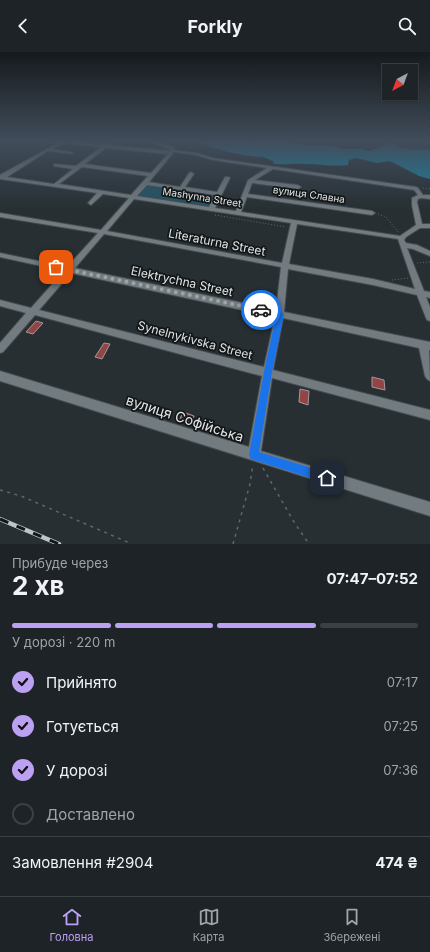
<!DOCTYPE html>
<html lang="uk">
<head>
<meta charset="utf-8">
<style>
  body { margin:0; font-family:Inter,sans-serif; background:#2a2f32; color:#f1f3f6; height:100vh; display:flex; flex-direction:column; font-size:15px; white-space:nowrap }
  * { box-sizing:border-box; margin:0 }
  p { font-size:13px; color:#a0a4a7 }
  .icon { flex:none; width:22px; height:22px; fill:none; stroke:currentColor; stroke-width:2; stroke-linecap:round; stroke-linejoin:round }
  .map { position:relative; height:492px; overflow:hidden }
  .sheet { display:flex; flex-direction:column; background:#1d2326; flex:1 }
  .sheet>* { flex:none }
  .needle { width:26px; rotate:221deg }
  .controls { position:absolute; left:382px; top:12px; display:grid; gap:8px }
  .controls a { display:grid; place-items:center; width:36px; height:36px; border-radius:0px; background:#1d2326; box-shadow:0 1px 3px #0004,0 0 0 1px #3b4043; font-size:20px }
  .pin { position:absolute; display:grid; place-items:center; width:34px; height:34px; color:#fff; margin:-17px; border-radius:8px; box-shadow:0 2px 6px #0006 }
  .courier { position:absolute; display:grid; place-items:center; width:40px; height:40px; margin:-20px; border:3px solid #1a73e8; border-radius:50%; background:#fff; color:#222; box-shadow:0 1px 5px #0007 }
  .overview em { font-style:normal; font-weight:700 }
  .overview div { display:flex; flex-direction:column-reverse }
  .overview { display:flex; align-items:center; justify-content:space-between; height:68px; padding:0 12px }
  h1 { font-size:26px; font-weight:700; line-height:30px }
  .bar { display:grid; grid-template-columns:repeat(4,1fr); gap:6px 4px; align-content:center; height:48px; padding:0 12px }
  .bar i { height:5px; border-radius:3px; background:#3b4043 }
  .bar .current { background:#bca0f2 }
  .bar p { grid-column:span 4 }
  .line { display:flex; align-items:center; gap:10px; padding:0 12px; border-top:1px solid #3b4043 }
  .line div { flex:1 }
  ol { padding:0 12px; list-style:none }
  li { display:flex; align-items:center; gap:12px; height:44px }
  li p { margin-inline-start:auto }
  li .icon { padding:4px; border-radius:50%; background:#bca0f2; color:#111; stroke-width:4 }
  li:last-child { color:#a0a4a7 }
  li i { width:22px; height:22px; border:2px solid #3b4043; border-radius:50% }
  header { display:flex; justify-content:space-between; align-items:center; height:52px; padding:0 12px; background:#1d2326; font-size:18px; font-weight:700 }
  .menu { display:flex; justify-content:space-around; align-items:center; height:56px; border-top:1px solid #3b4043; background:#1d2326; font-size:11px; color:#a0a4a7 }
  .menu a { display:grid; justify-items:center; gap:2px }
  .menu .current { color:#bca0f2 }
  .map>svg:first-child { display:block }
</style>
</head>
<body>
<header><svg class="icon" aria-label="back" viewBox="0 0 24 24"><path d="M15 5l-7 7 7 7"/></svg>Forkly<svg class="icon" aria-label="search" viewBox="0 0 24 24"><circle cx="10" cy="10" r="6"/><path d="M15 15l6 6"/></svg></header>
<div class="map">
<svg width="430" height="492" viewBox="0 0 430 492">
  <rect width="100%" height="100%" fill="#272f33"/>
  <path fill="#205365" d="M147,132l71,10 -7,13 -74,-11z"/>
  <path fill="#1986a6" d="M193,89h91l10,3 37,2 12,3h19l7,2 22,-8 9,5 14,2 16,-1v30l-11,-3 -29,-15 -13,2 -21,-5 -7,2 -1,5c-15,2 -28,-1 -42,-1 -10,-1 -21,1 -32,0l-1,-3 -10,-4 -15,-1 -24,-5z"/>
  <path fill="#914546" stroke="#a49998" d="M36,269l7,2 -10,11 -7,-2z
    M104,291l6,1 -8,15 -7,-2z
    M372,325l12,3 1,10 -13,-3z
    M300,337l9,2 -1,14 -9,-3z
    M183,360l11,4 -3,9 -12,-4z"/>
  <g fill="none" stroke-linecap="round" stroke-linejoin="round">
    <defs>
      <path id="minor" d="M51,89h13l40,4 6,-4h4l-5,4 62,6 -2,-2 -21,-8h5l20,6 1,3 22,3 17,5 203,29 2,1 5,7h7v4l-9,-1 -3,1 -1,3 5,22h8v4h-10l-14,9 -2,3 2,3 11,2 13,6v5l-17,-7 -6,-1 17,43 6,1v6l-4,-1 4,10v14l-3,-1 -1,-2 -9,-23 -44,-10 -85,-16 -4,43 146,30v8h-1l1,31 -3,-2 -2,-3 -6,-28 -136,-30 -10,52 157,40v10l-158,-42 -11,73 169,51v14l-430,-135v-10l249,76 13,-71 -227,-61 -32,37 -3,1v-10l26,-30 -26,-7v-6l31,8 33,-37 -64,-14v-4l67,14 31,-34 -98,-16v-4l101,17 28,-32 -26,-4 -12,11 -3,-2 9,-10 -97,-14v-4l56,-31zM64,91l37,4 -25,19 -22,-2v2l19,3 -19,15 -47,-7 41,-26 25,3v-1l-2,-1 -19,-3zM106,96l62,6 -17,19 -66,-9zM174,100l22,3 17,5 54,8 -19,12 -12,31 -21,-3 15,-30 -1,-1h-4l-8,15 -32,-5 9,-13 -3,-2 -2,1 -9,14 -31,-5zM82,115l66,9 -17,19 -72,-11zM273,117l141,21 4,5 -6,3v7l4,20 -16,11 -159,-24 6,-15 125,18 3,-2 -3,-2 -124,-17 4,-11 46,6 3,-2 -3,-2 -43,-5zM147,133l68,10 -6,12 -72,-11zM134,147l157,24 -9,40 -175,-32zM297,172l101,15 17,50 -42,-10 -84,-15zM104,182l177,33 -5,43 -201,-42zM71,221l204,44 -11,50 -225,-57z"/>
    </defs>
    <use href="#minor" stroke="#464c50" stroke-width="2"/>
    <path stroke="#61686c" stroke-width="1" stroke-dasharray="1 2" stroke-linecap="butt" d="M423,136l7,1
      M378,162l8,3 13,16
      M215,163l71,12
      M417,211l13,-1
      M392,228l17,-2"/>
    <path stroke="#61686c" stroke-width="1.5" stroke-dasharray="3 4.5" stroke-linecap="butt" d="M263,416l31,54 15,22
      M0,438l21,6 111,48
      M233,492l17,-60 3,-20"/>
    <use href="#minor" fill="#727c80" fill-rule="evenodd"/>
    <defs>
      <path id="rail" d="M0,467l59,25"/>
    </defs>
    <use href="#rail" stroke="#bfc5c7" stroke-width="4.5"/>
    <use href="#rail" stroke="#131718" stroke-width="3" stroke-dasharray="9" stroke-linecap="butt"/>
  </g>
  <linearGradient id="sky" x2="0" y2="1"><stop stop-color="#151a1c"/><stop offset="0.57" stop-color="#414d5b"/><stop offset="1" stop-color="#414d5b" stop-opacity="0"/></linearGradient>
  <rect width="430" height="157" fill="url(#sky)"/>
  <path fill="#1a73e8" d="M261,255l19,4 4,3 -12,58 -13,80 72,22 1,4 -1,3 -4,2 -73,-23 -3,-1 -2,-4 15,-83 12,-56 -18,-4v-4z"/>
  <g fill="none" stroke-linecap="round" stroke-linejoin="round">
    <path stroke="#9fa5a7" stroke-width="4" stroke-dasharray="0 7.2" d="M56,215l205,43"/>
  </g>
  <g text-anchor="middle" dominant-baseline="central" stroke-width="3.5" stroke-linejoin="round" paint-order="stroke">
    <g font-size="10" fill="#dfe4e6" stroke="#131718">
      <text transform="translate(309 142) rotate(8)">вулиця Славна</text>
      <text transform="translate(202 145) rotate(9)">Mashynna Street</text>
    </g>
    <g font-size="12" fill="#dfe4e6" stroke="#131718">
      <text transform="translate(217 190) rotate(11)">Literaturna Street</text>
      <text transform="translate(182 229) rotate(12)">Elektrychna Street</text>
      <text transform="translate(195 288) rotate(15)">Synelnykivska Street</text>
    </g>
    <g font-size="14" fill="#dfe4e6" stroke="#131718">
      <text transform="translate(185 366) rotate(18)">вулиця Софійська</text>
    </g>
  </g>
</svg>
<div class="controls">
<a><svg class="needle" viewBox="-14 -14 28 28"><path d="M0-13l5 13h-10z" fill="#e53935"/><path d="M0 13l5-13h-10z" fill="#a0a4a7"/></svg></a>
</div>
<div class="pin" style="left:56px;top:215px;background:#ea580c"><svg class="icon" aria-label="bag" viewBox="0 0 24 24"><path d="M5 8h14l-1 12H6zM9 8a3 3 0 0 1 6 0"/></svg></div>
<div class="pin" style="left:327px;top:426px;background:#1f2937"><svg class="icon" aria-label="home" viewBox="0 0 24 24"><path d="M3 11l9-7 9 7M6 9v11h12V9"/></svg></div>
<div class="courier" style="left:261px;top:258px"><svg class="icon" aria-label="car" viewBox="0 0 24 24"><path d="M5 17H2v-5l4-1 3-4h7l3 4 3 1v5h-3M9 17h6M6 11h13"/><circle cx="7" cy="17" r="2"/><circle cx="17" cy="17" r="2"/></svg></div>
</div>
<section class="sheet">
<div class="overview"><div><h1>2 хв</h1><p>Прибуде через</p></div><em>07:47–07:52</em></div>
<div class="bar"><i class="current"></i><i class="current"></i><i class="current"></i><i></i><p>У дорозі · 220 m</p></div>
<ol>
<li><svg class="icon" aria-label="check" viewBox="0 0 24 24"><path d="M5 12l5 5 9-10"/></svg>Прийнято<p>07:17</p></li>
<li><svg class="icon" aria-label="check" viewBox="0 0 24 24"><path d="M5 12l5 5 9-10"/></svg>Готується<p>07:25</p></li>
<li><svg class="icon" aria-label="check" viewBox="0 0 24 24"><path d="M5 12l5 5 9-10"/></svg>У дорозі<p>07:36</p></li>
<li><i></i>Доставлено</li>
</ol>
<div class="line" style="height:52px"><div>Замовлення #2904</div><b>474 ₴</b></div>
</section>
<nav class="menu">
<a class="current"><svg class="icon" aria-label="home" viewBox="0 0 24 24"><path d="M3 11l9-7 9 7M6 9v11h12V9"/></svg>Головна</a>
<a><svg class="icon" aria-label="map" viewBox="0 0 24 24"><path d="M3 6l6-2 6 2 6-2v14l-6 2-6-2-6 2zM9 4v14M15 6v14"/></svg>Карта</a>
<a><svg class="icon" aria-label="saved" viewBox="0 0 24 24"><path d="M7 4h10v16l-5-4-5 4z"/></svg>Збережені</a>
</nav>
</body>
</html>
